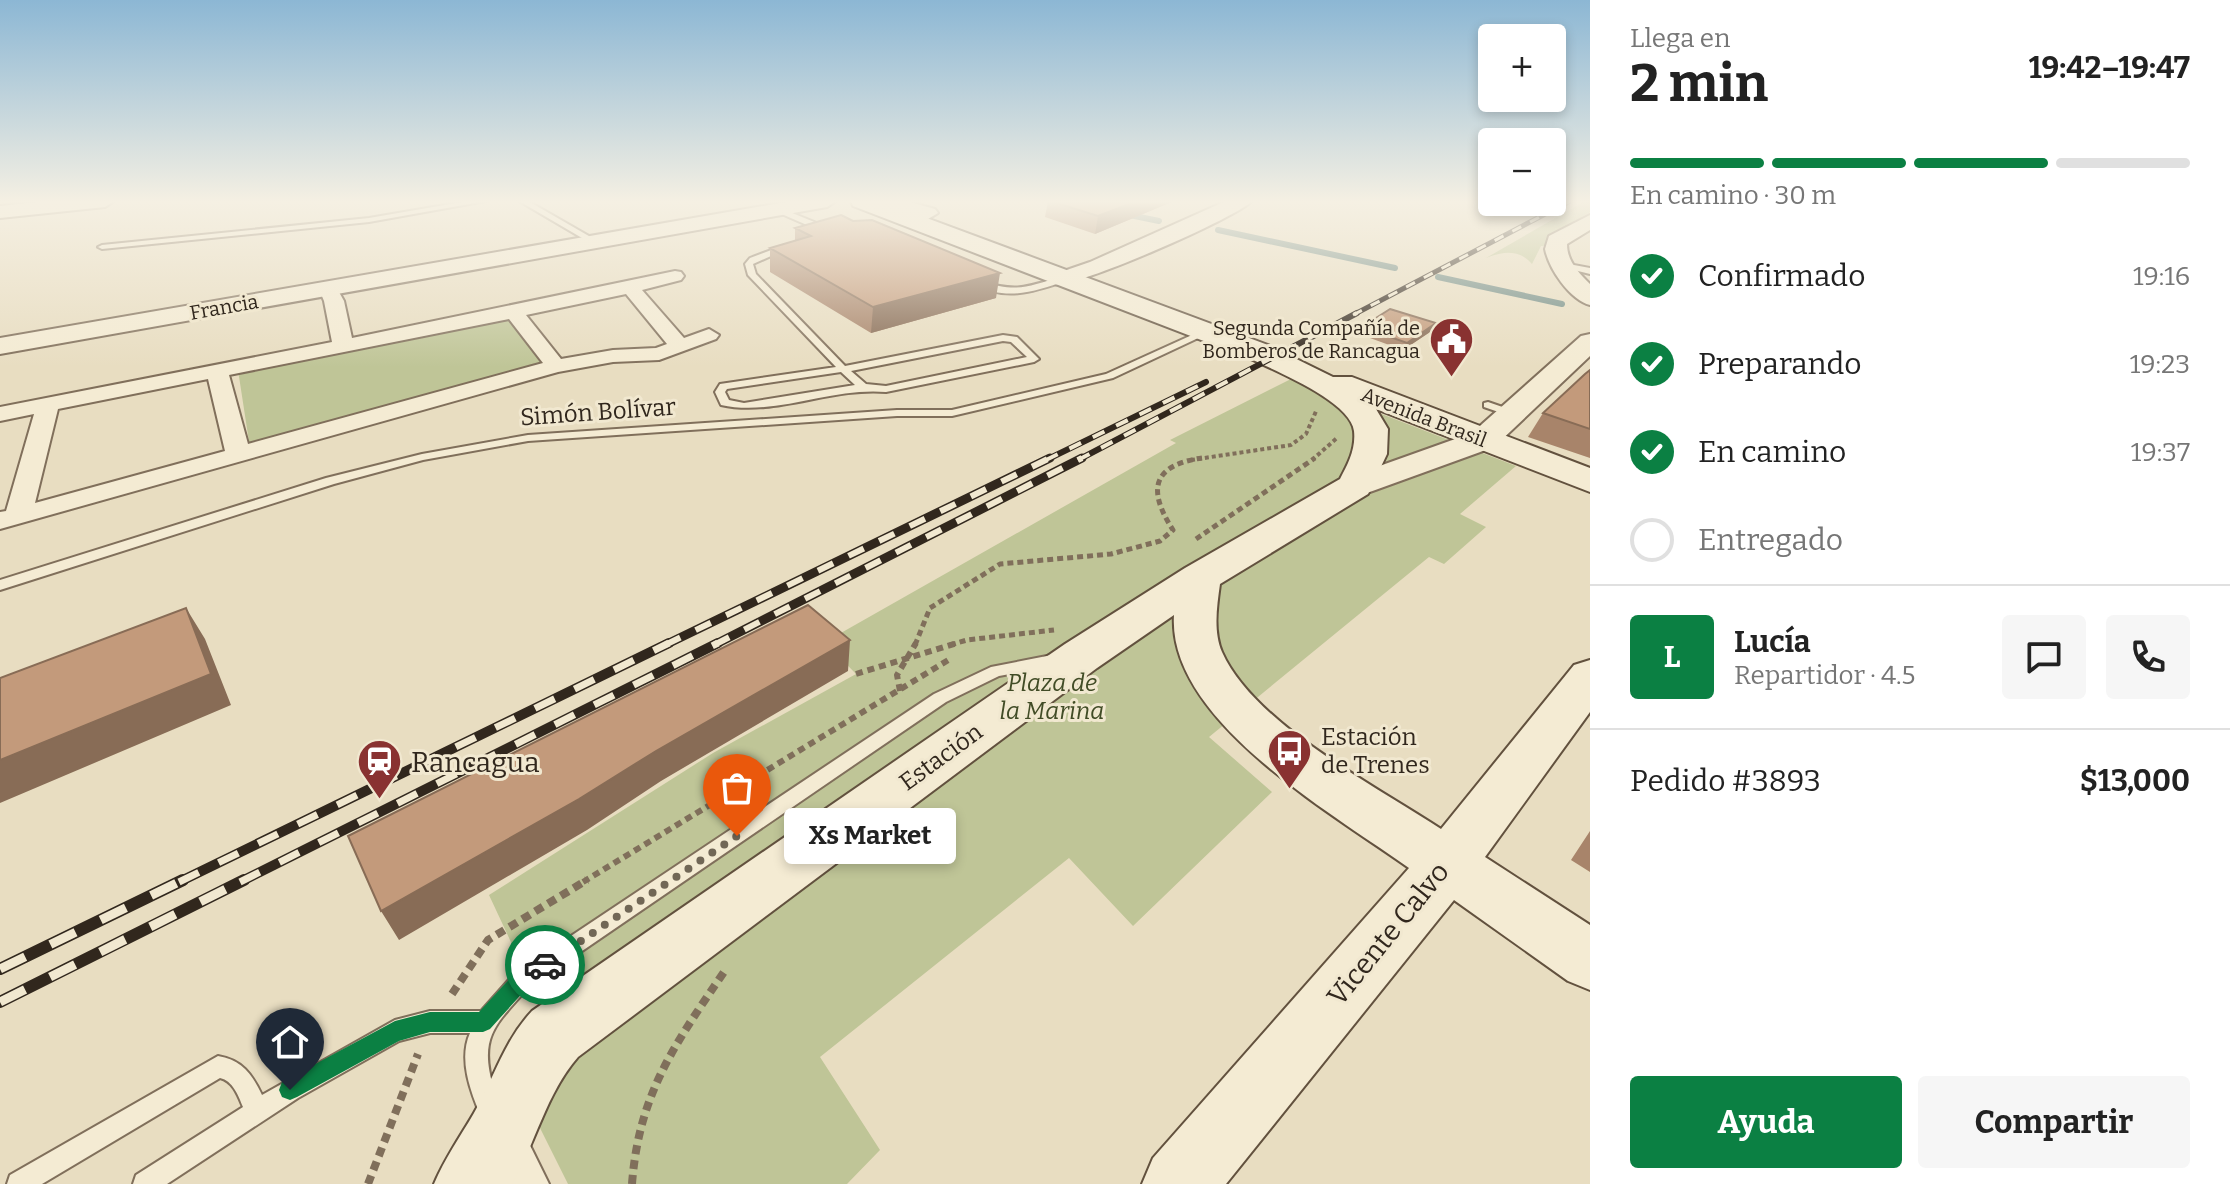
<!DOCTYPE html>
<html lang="es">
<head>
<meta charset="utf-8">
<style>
  body { margin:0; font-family:Bitter,serif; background:#f6f6f6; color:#222; height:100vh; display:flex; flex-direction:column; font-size:30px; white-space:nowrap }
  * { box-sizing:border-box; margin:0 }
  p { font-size:26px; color:#767676 }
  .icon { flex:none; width:44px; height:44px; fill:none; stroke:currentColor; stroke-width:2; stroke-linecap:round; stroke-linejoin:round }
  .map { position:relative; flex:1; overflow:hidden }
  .drawer { display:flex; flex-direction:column; background:#fff; width:640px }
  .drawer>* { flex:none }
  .buttons { position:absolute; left:1478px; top:24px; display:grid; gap:16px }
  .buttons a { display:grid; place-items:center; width:88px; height:88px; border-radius:8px; background:#fff; box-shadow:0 4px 12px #0003; font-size:40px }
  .pin { position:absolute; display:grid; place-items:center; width:68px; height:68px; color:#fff; margin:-82px -34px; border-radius:50% 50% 50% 0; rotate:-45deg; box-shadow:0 0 8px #0007 }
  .pin .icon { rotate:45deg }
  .courier { position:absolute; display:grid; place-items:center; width:80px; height:80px; margin:-40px; border:6px solid #0b8043; border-radius:50%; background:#fff; color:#222; box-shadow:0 2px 10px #0007 }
  .bubble { position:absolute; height:56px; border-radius:8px; background:#fff; box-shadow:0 4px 12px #0003; font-size:26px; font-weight:700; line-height:56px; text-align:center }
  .overview em { font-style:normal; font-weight:700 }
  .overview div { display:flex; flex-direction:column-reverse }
  .overview { display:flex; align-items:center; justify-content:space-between; height:136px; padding:0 40px }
  h1 { font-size:52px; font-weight:700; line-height:60px }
  .bar { display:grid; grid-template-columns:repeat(4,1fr); gap:12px 8px; align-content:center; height:96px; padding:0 40px }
  .bar i { height:10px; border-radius:6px; background:#e0e0e0 }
  .bar .current { background:#0b8043 }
  .bar p { grid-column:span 4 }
  .line { display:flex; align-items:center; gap:20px; padding:0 40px; border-top:2px solid #e0e0e0 }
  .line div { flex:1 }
  .round { display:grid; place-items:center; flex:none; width:84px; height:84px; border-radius:8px; background:#f6f6f6 }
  ol { padding:0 40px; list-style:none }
  li { display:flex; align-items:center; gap:24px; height:88px }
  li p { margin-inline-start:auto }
  li .icon { padding:8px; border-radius:50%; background:#0b8043; color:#fff; stroke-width:4 }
  li:last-child { color:#767676 }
  li i { width:44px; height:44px; border:4px solid #e0e0e0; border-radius:50% }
  .button { display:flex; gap:16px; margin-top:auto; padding:16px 40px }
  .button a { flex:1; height:92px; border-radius:8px; background:#0b8043; color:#fff; font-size:32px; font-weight:700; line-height:92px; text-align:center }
  .button a+a { background:#f6f6f6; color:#222 }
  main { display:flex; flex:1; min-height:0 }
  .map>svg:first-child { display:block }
</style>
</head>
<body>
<main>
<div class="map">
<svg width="1590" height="1184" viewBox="0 0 1590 1184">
  <rect width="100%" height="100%" fill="#e8ddc1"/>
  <path fill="#bfc597" d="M1585,201h5v11l-35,21 -8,13h-6l-9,18c-13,-15 -29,-13 -46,-6z
    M509,314l41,51 -300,83 -12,-78z
    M1291,379l225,87 -56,48 26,13 -42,37 -15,-7 -220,180 63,55 -139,134 -64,-68 -249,199 60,93 -33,34h-279l-41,-82 11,-102 -49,-105 224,-142 143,-79 -31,-32 351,-199 -6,-3z"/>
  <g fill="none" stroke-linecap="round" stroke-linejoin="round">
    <path stroke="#6c8882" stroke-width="6" d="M1125,214l34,7
      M1218,230l177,38
      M1438,277l124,27"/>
    <defs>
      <path id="service" d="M468,201h18l-117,21 -267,27 -4,-2 4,-2 267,-27z
        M519,201h9l73,42 -7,2z
        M780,208l49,20 1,2 -7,2 -46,-20v-4z
        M782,246l7,2 -36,16 3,10 89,92 158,-31 14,2 22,22 -5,3 -148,30c-55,-5 -112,25 -165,13l-6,-13 5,-8 116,-17 -88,-92 -3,-11 5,-6zM1003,341l8,1 16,15 -141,29 -20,-2 -15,-13zM841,372l14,13 -111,18 -15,-3 -4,-8 2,-3z
        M1558,262l32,6v6l-32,-8z
        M1063,276l3,1v4c-30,10 -61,21 -90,3l4,-3c38,12 46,6 83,-5z
        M1203,330l8,2 -98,46 -161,38h-55l-369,25 -105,19 -89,24 -334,106v-10l326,-102 96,-24 106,-19 369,-25h55l154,-36z
        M1488,402l29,10 1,2 -5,3 -29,-10v-4z
        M1057,654l5,2 3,4 -3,4 -63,12 -53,26 -418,286c-33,37 -50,49 -34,101 4,11 9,19 4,30l-8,4 -8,-4c-11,-26 -24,-59 -12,-86h-40l-31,8 -101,57 -131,86h-34l3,-9 107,-68c-5,-12 -10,-26 -23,-29l-178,106h-35l3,-9 208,-119c24,4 34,18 44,39l133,-75 35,-9h51l33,-37 420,-280 57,-27z"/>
      <path id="minor" d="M675,271l6,1 3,4 -3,4 -39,10 42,48 25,-9 10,6 -3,4 -57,21 -46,2 -55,10 -558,157v-17l6,-1 28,-97 -34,7v-14l332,-65 -8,-41 -5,-12 9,-6 7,2 9,16 8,37zM626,294l41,50 -11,4 -43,2 -52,9 -35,-44zM509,319l34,44 -295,81 -19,-69zM208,379l17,72 -190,52 23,-94z
        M500,1114l18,7 31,63h-54l-20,-45 7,-18z"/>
      <path id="tertiary" d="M46,201h68l-9,6 -105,11v-12z
        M792,201h44l-9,6 -827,147v-16z
        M874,201h32l29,8 3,4 -10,6 -52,-14z
        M1226,201h26c-14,16 -178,88 -197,83l-4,-5 4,-5 35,-12z
        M1590,215v15l-23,14c0,17 11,28 23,40v21c-20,-5 -41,-36 -45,-56l4,-13z
        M1590,334v22l-96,91 -127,46 -12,3 -12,-3 -4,-7 4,-7 129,-46 109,-97z"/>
      <path id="secondary" d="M851,201h30l387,144 65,32h19l238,91v24l-214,-83 12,20 -1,25 -19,40 -148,90c-3,22 -7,47 2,68 32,72 154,134 219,177l133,-164 16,-5v52l-105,145 105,68v65l-22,-9 -114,-81 -228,284h-84l11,-26 256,-290c-74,-53 -242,-148 -235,-253l-77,53 -519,389c-32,37 -42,85 -66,127h-78c11,-26 26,-47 40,-71 20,-35 30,-72 58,-102l533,-367 120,-76 155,-89c8,-15 16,-30 14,-48 -3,-29 -76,-59 -101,-71l-400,-154z"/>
    </defs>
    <use href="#service" stroke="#806f5b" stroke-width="4"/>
    <use href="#minor" stroke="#806f5b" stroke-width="4"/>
    <use href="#tertiary" stroke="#806f5b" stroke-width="4"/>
    <use href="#secondary" stroke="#62513e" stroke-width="4"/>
    <path stroke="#806f5b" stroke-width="4" stroke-dasharray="4 3" stroke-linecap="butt" d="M1191,460l100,-15 15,-11 11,-25
      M1312,460l25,-22"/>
    <path stroke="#806f5b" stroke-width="5" stroke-dasharray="6 4" stroke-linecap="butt" d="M1196,539l119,-81
      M915,645l15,-37 70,-44 111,-10 49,-13 13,-11c-26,-40 -21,-65 29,-72
      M950,645l17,-5 87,-10"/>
    <path stroke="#806f5b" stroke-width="6" stroke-dasharray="7 5" stroke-linecap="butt" d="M856,674l101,-31
      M900,691l-3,-16 19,-32
      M583,882l367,-223"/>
    <path stroke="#806f5b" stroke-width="8" stroke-dasharray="9 6" stroke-linecap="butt" d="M452,994l36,-54 99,-60
      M368,1184l50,-130
      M632,1184c7,-92 44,-141 94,-215"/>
    <use href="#service" fill="#f4ebd3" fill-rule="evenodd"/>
    <use href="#minor" fill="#f4ebd3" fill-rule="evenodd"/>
    <use href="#tertiary" fill="#f4ebd3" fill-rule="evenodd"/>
    <use href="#secondary" fill="#f4ebd3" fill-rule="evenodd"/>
    <defs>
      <path id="rail-far4" d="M1353,315l217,-114"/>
      <path id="rail-far3" d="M1046,460l160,-78
        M1078,460l279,-147"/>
      <path id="rail-far2" d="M665,645l385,-187
        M714,645l368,-187"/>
      <path id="rail-far1" d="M179,882l490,-239
        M240,882l478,-239"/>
      <path id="rail" d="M0,969l183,-89
        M0,1002l244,-122"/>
    </defs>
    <use href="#rail-far4" stroke="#31271d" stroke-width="5"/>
    <use href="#rail-far3" stroke="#31271d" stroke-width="6"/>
    <use href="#rail-far2" stroke="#31271d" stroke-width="9"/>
    <use href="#rail-far1" stroke="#31271d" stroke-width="10"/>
    <use href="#rail" stroke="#31271d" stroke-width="12"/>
    <use href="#rail-far4" stroke="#f1e8d0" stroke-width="3" stroke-dasharray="10" stroke-linecap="butt"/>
    <use href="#rail-far3" stroke="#f1e8d0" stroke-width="4" stroke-dasharray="13" stroke-linecap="butt"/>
    <use href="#rail-far2" stroke="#f1e8d0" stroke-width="6" stroke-dasharray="17" stroke-linecap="butt"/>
    <use href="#rail-far1" stroke="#f1e8d0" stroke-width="7" stroke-dasharray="22" stroke-linecap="butt"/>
    <use href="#rail" stroke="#f1e8d0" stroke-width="9" stroke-dasharray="28" stroke-linecap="butt"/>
  </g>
  <path fill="#a8846a" d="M1048,201h126l-79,33 -50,-17z
    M795,228l201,70 -125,35 -101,-61v-24l25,-7z
    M1362,327l71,3 -30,20 -44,-16z
    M1590,370v88l-62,-21 15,-24z
    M1590,831v41l-19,-12z"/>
  <path fill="#886c56" d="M1137,201h37l-79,33 3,-18z
    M1000,273l-4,25 -125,35 2,-26z
    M1436,323l-3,7 -30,20 4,-7z
    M186,608l19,31 26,66 -231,98v-43z
    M850,640l-2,31 -187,110 -74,49 -188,110 -18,-29 275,-160z"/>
  <path fill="#c39a7b" stroke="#886c56" stroke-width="2" d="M1050,201h87l-39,15z
    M841,215l12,6 19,-1 128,53 -127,34 -103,-59 41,-12 -16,-8z
    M1390,309l46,14 -29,20 -45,-16z
    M1590,370v59l-47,-16 42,-39z
    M808,605l42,35 -194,111 -77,48 -198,112 -33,-75z
    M186,608l25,66 -211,86v-82z"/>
  <linearGradient id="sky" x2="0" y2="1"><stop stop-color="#8cb7d4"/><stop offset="0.55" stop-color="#f5f0e3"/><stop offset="1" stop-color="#f5f0e3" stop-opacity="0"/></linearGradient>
  <rect width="1590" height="367" fill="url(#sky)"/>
  <path fill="#0b8043" d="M545,956l7,2 3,7 -3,7 -24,15 -38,42 -7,3h-53l-31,9 -102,56 -7,3 -8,-3 -3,-7 3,-8 113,-61 35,-9h49l35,-38z"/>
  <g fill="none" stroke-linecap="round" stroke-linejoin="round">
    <path stroke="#716756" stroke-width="8" stroke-dasharray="0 14.4" d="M545,965l192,-129"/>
  </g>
  <defs>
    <symbol id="civic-pin" viewBox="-11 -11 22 30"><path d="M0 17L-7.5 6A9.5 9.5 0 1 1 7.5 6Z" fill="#893231" stroke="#f1e8d0"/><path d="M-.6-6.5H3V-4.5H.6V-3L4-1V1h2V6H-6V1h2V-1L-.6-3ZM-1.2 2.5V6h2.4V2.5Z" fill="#fff"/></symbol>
    <symbol id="bus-pin" viewBox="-11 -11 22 30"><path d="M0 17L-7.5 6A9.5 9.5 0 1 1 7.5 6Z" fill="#893231" stroke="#f1e8d0"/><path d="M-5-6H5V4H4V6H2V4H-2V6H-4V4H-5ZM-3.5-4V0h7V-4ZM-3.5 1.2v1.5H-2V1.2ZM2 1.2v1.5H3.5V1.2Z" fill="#fff"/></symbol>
    <symbol id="station-pin" viewBox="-11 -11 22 30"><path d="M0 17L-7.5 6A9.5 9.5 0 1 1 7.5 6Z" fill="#893231" stroke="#f1e8d0"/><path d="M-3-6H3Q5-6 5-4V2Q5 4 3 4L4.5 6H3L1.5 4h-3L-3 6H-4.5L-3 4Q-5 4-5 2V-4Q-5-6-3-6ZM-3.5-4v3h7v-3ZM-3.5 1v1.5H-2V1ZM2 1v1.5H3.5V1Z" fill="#fff"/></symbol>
  </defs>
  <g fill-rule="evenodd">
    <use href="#civic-pin" x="1426" y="314" width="51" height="69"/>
    <use href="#bus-pin" x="1264" y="726" width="51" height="69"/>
    <use href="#station-pin" x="354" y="736" width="51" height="69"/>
  </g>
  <g text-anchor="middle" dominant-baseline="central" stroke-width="6" stroke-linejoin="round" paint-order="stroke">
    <g font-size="20" fill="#31271d" stroke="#f1e8d0">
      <text transform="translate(224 307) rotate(-10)">Francia</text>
      <text transform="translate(1424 417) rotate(21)">Avenida Brasil</text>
    </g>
    <g font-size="20" fill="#31271d" stroke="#f1e8d0" text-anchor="end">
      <text x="1420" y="328">Segunda Compañía de<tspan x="1420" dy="23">Bomberos de Rancagua</tspan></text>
    </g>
    <g font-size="24" fill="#31271d" stroke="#f1e8d0">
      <text transform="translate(598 412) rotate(-4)">Simón Bolívar</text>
      <text transform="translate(941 757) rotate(-36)">Estación</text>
    </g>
    <g font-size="24" font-style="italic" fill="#414c26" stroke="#f1e8d0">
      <text x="1052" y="683">Plaza de<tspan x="1052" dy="28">la Marina</tspan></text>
    </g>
    <g font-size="24" fill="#31271d" stroke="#f1e8d0" text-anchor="start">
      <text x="1321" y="737">Estación<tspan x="1321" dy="28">de Trenes</tspan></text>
    </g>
    <g font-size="28" fill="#31271d" stroke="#f1e8d0" text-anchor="start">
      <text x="411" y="762">Rancagua</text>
    </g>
    <g font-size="28" fill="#31271d" stroke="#f1e8d0">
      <text transform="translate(1388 934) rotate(-51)">Vicente Calvo</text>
    </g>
  </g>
</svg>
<div class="buttons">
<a>+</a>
<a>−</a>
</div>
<div class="pin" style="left:737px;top:836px;background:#ea580c"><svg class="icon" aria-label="bag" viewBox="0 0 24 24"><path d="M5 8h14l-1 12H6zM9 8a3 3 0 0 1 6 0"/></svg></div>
<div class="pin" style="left:290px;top:1090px;background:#1f2937"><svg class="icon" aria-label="home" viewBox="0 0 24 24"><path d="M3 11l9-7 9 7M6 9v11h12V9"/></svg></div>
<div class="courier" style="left:545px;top:965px"><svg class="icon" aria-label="car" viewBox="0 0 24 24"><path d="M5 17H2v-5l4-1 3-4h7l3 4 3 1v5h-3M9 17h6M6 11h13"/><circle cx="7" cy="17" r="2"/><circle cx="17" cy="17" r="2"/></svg></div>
<div class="bubble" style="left:784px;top:808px;width:172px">Xs Market</div>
</div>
<section class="drawer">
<div class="overview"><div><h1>2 min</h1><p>Llega en</p></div><em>19:42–19:47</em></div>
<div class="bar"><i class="current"></i><i class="current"></i><i class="current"></i><i></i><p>En camino · 30 m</p></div>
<ol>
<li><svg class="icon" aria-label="check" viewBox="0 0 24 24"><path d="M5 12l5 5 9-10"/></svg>Confirmado<p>19:16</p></li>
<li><svg class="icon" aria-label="check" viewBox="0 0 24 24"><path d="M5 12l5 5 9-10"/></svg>Preparando<p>19:23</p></li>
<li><svg class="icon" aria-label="check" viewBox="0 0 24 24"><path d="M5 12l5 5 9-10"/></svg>En camino<p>19:37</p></li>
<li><i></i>Entregado</li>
</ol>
<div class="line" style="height:144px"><b class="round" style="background:#0b8043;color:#fff">L</b><div><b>Lucía</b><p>Repartidor · 4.5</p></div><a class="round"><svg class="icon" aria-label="chat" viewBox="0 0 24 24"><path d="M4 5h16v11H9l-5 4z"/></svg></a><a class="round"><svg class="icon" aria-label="phone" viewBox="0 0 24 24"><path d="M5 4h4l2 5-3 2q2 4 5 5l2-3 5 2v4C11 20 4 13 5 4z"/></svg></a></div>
<div class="line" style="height:104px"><div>Pedido #3893</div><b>$13,000</b></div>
<div class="button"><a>Ayuda</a><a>Compartir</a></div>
</section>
</main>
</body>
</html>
